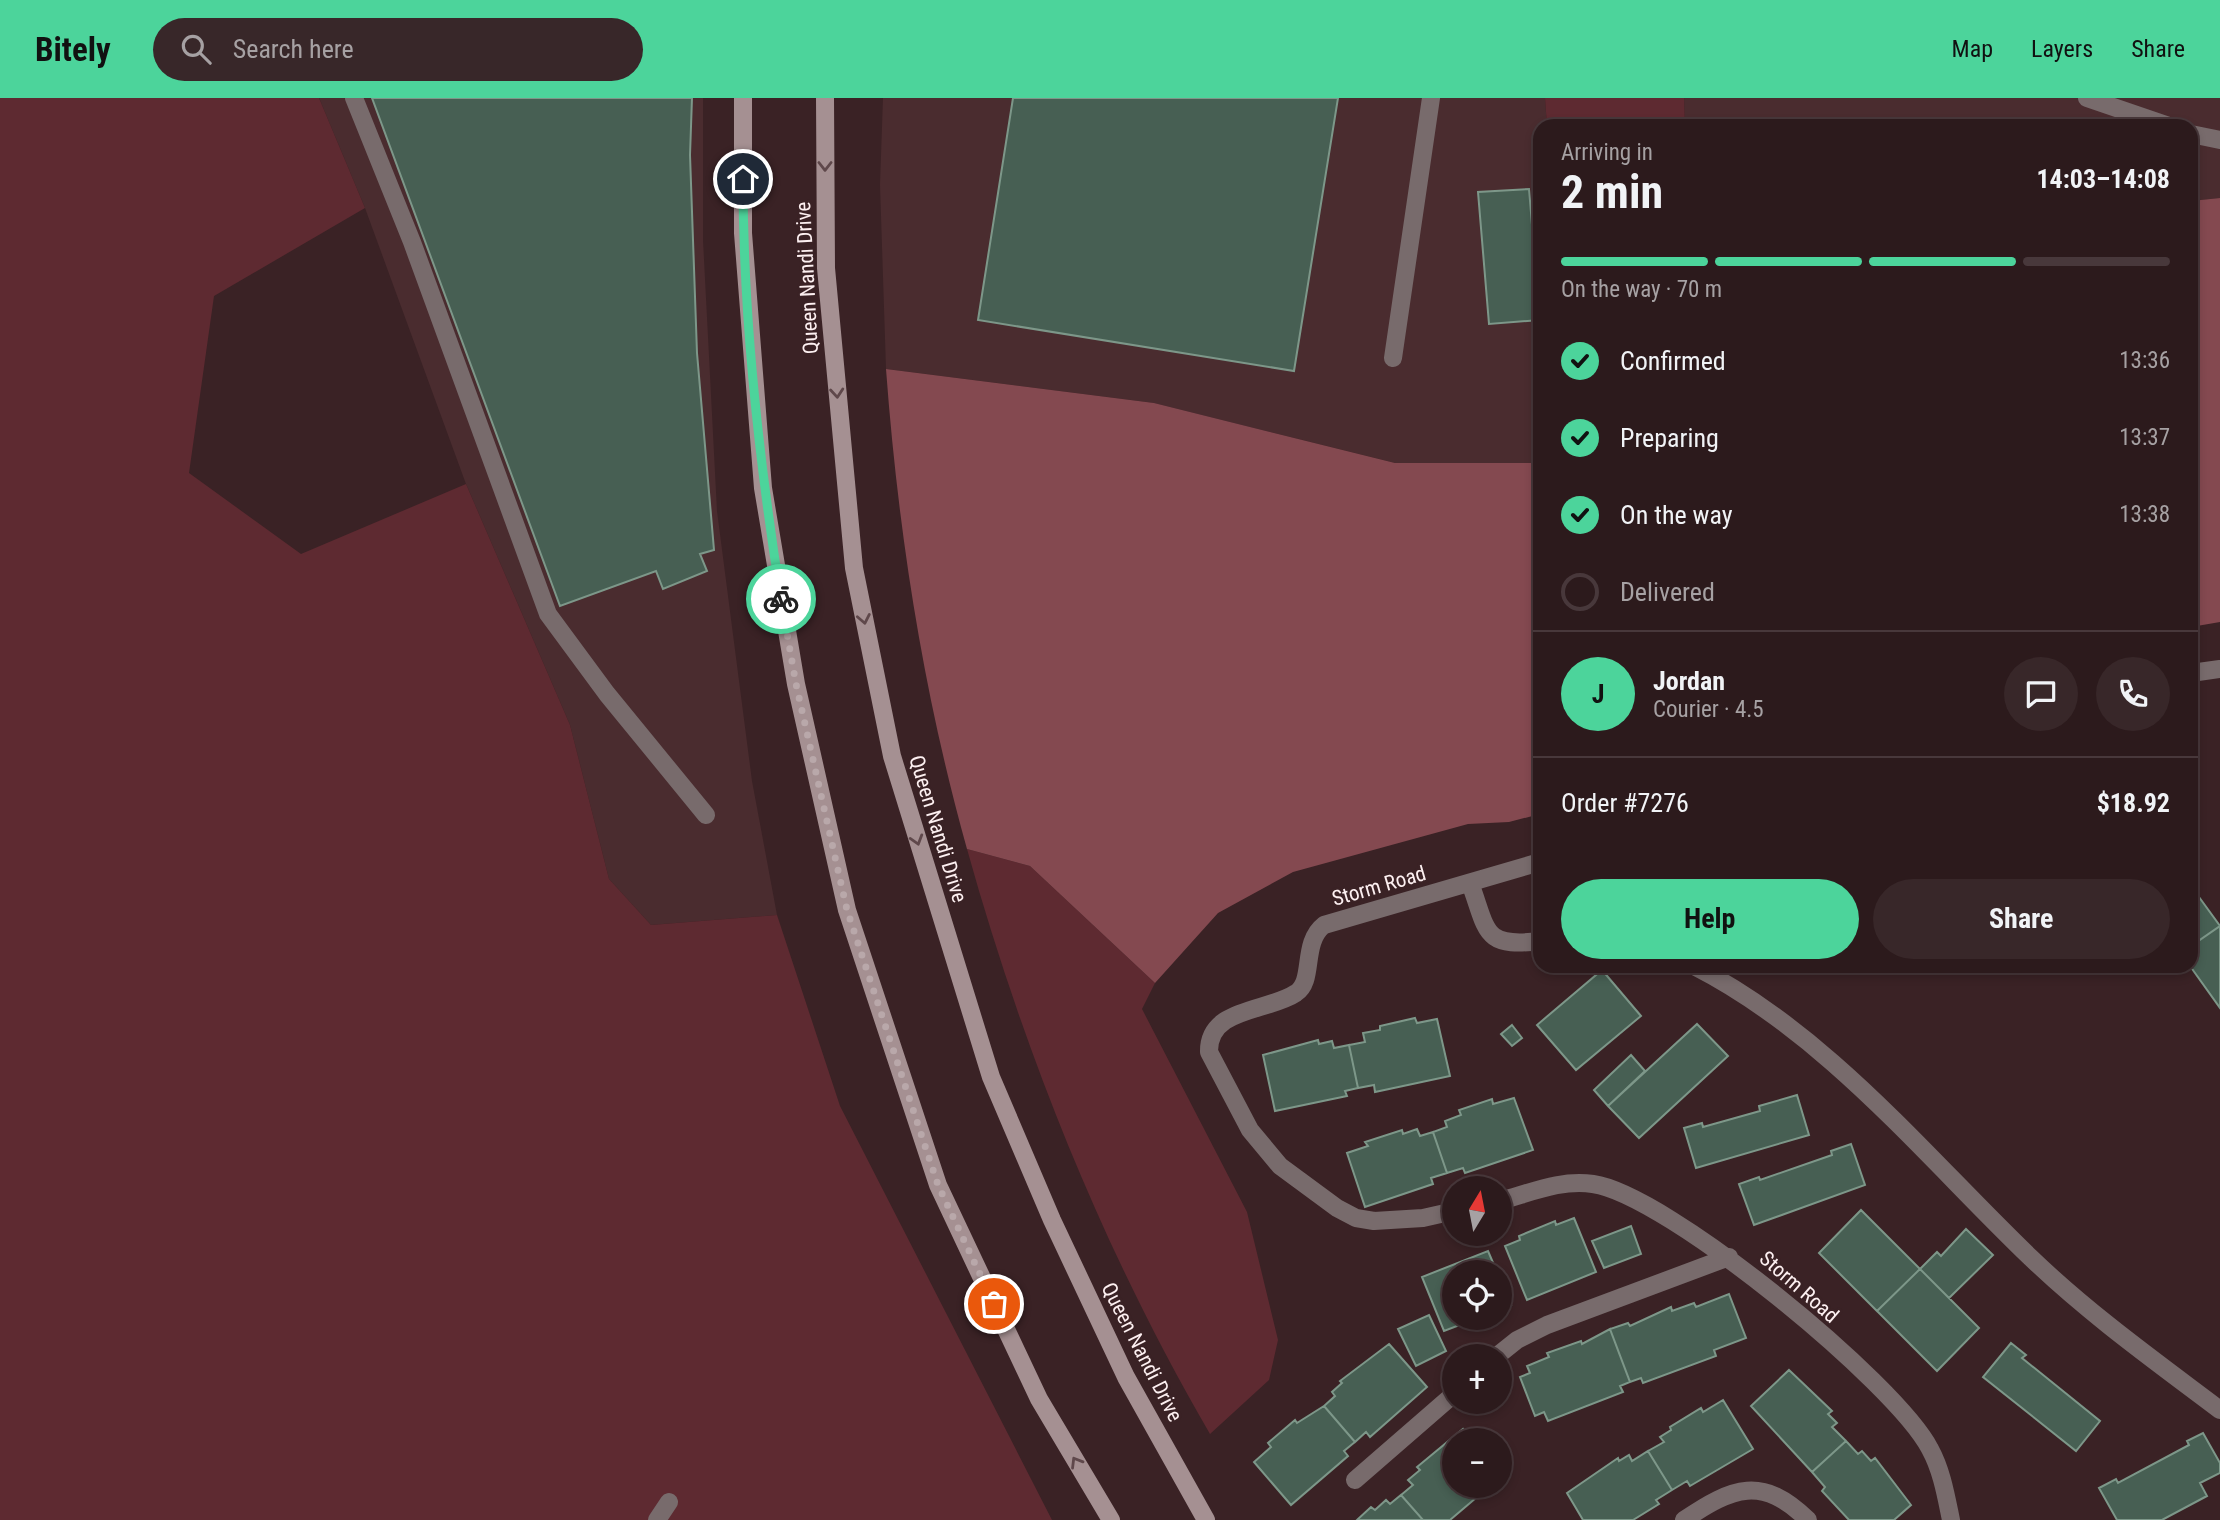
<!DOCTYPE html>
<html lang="en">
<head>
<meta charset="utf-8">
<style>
  body { margin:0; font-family:"Roboto Condensed",sans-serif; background:#382729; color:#f1f3f6; height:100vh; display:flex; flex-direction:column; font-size:26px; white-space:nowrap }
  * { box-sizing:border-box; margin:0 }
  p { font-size:23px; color:#a6a1a3 }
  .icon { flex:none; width:38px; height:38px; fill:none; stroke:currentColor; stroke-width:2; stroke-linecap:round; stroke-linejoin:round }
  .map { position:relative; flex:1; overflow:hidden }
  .sheet { position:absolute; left:1533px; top:21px; width:665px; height:854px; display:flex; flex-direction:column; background:#2c1a1c; border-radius:21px; box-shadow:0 4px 10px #0003,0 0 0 2px #48383b }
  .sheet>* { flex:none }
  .needle { width:46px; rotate:10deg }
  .tools { position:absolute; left:1442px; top:1078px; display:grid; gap:14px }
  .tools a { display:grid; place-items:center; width:70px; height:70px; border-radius:50%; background:#2c1a1c; box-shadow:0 4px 10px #0003,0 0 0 2px #48383b; font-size:35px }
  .pin { position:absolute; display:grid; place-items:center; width:60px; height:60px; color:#fff; margin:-30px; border:4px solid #fff; border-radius:50%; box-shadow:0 2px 7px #0007 }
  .courier { position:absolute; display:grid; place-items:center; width:70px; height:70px; margin:-35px; border:5px solid #4cd49b; border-radius:50%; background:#fff; color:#222; box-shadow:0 2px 9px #0007 }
  .head em { font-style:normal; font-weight:700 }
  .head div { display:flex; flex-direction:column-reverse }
  .head { display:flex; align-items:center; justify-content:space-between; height:119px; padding:0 28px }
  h1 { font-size:46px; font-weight:700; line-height:52px }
  .bar { display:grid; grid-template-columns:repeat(4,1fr); gap:10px 7px; align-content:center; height:84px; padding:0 28px }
  .bar i { height:9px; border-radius:5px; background:#48383b }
  .bar .current { background:#4cd49b }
  .bar p { grid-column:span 4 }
  .line { display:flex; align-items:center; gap:18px; padding:0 28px; border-top:2px solid #48383b }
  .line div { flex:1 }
  .round { display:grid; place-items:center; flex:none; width:74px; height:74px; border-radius:37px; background:#382729 }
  ol { padding:0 28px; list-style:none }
  li { display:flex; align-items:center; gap:21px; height:77px }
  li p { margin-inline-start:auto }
  li .icon { padding:7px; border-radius:50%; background:#4cd49b; color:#111; stroke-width:4 }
  li:last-child { color:#a6a1a3 }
  li i { width:38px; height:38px; border:4px solid #48383b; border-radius:50% }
  .action { display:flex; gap:14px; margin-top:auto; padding:14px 28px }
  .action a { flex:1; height:80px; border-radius:42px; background:#4cd49b; color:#111; font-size:28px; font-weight:700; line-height:80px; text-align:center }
  .action a+a { background:#382729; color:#f1f3f6 }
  header { display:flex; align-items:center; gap:42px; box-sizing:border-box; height:98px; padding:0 35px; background:#4cd49b; color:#111 }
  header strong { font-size:33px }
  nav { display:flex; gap:38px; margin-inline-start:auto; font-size:24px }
  .search { width:490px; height:63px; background:#382729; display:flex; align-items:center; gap:18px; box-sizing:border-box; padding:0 24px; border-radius:38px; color:#a6a1a3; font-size:26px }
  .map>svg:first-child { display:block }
</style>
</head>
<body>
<header>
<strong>Bitely</strong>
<div class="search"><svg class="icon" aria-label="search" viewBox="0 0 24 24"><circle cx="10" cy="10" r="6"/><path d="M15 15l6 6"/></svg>Search here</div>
<nav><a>Map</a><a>Layers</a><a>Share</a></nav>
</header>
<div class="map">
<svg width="2220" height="1422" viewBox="0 0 2220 1422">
  <rect width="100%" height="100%" fill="#3a2225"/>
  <path fill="#4a2c2f" d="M319,0h384v142l14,271 35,270 25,134 -126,10 -42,-46 -39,-154 -104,-241 -101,-276z
    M883,0h662l2,28h-7v337h-145l-241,-60 -268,-34 -6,-184z
    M1684,0h536v100l-29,3v-75h-506z"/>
  <path fill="#5e2a31" d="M0,0h319l46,110 -151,88 -25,177 112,81 165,-70 104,241 39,154 42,46 126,-10 63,191 212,414h-1052z
    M1545,0h139l1,28h-138z
    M967,751l63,17 125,117 -13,26 105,203 31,128 -9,40 -59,54c-107,-184 -186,-381 -243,-585z"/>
  <path fill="#844950" d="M2220,100v424l-29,5v-426z
    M886,271l268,34 241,60h145v351l-31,8 -41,2 -175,48 -75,41 -63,70 -125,-117 -63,-17c-44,-157 -69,-318 -81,-480z"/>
  <path fill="#475f53" stroke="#7d9789" stroke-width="2" d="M372,0h320l-2,57 7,198 17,197 -14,4 7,17 -44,18 -7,-18 -96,35z
    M1013,0h325l-44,273 -316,-51z
    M1529,91l11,131 -51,4 -11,-132z
    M2191,788l29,40 -29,20z
    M2220,828v82l-30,-42 1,-20z
    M1602,872l39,46 -65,54 -39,-45z
    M1415,920l2,5 20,-4 13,57 -75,16 -1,-7 -16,3 -9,-43 16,-3 -2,-9 17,-3v-4z
    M1697,926l31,32 -89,82 -31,-32z
    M1512,927l10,13 -10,8 -11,-12z
    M1318,942l1,4 13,-3 2,7 15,-3 9,43 -13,3 2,5 -72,15 -12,-56z
    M1631,957l14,16 -37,35 -14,-16z
    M1797,997l12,40 -113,33 -12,-40 18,-5 1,4 57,-16 -1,-5z
    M1514,1000l19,52 -68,23 -2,-5 -16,5 -14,-41 14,-5 -2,-6 16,-6 -2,-5 33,-11 1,5z
    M1417,1031l3,7 13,-4 14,41 -16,5 2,6 -68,23 -18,-54 21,-7 -3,-4 37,-12 1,4z
    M1851,1046l14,41 -111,40 -15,-41 20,-7 1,3 72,-25 -1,-4z
    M1861,1112l59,59 -43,42 -58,-58z
    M1574,1120l22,54 -69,28 -22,-54 15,-6 -1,-4 36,-15 1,4z
    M1631,1128l10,28 -37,14 -12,-27z
    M1966,1131l27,26 -44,43 -29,-29 17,-17 4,4z
    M1488,1153l9,21h-43v46h24l-34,13 -22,-54z
    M1920,1171l59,59 -42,43 -60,-60z
    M1500,1180l11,27 -11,4z
    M1729,1196l17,44 -32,12 2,6 -73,27 -2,-5 -11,4 -20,-53 18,-6 2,3 41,-19 1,4 22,-8 2,4z
    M1429,1217l17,36 -30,15 -18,-37z
    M1610,1231l20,53 -10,4 3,6 -75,29 -4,-9 -9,4 -15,-39 10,-4 -3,-7 22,-9 -2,-4 34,-12 1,3z
    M2011,1245l15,12 -4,3 78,63 -24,30 -93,-74z
    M1389,1246l38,43 -57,50 -4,-5 -11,10 -31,-36 11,-10 -3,-4 10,-9 -2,-2z
    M1789,1272l43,41 -4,3 9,9 -5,4 14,14 -34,31 -61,-66z
    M1723,1302l30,49 -63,37 -3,-5 -15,9 -24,-39 16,-9 -4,-5 11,-7 -1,-3 31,-19 2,4z
    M1324,1308l31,36 -11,9 4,5 -57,49 -37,-43 17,-15 -3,-4 27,-23 2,3z
    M1463,1331l9,11h-18v46h36l-40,34h-27l-22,-25 12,-10 -5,-5 12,-10 -3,-3z
    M2203,1335l17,30v10l-20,10 7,13 -45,24h-45l-18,-32 17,-9 2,4 71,-38 -2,-4z
    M1846,1343l12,13 4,-3 9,10 4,-3 36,47 -17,15h-45l-27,-29 3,-4 -13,-15z
    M1648,1353l24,39 -16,10 3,4 -26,16h-50l-16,-27 51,-35 1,3 10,-6 3,6z
    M1401,1397l22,25h-66l14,-13 4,3 11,-10 4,4z"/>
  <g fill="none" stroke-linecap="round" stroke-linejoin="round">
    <path stroke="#786b6c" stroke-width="18" d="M354,0l58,144 136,372 59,80 99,121
      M2087,0l82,28
      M2191,36l29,6
      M1393,260l38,-260"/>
    <path stroke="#786b6c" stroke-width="18" d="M2191,575l29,-4
      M1470,785c18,48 12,65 70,58
      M1694,868c133,68 230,189 336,291 58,56 125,104 190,153
      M1500,1103c30,-8 61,-22 93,-17 73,10 303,199 337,265 12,22 16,47 21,71
      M1454,1113l-31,7 -49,3 -18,-3 -19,-10 -57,-42 -30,-36 -41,-78c-1,-45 59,-40 87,-59 19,-12 5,-50 28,-68l216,-63
      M1497,1258l20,-16 30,-15 182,-68
      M1355,1382l99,-86
      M657,1422l12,-18
      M1684,1422c49,-33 78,-45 124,0"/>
    <path stroke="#a59092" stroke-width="18" d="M743,0v135l20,255 33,196 51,226 91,275 101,214 72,121
      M825,0l1,170 28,300 38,188 99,321 61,143 74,157 80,143"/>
  </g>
  <defs><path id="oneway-chevron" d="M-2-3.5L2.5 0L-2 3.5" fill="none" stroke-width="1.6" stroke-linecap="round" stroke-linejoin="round" transform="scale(1.75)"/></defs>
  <g stroke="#5f484b">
    <use href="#oneway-chevron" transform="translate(825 68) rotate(90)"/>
    <use href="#oneway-chevron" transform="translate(837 295) rotate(85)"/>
    <use href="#oneway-chevron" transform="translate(864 521) rotate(79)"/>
    <use href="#oneway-chevron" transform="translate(917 742) rotate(73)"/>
    <use href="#oneway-chevron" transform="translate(1076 1364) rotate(-121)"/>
  </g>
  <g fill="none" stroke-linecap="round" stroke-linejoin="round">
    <path stroke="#b9a8aa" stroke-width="7" stroke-dasharray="0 12.6" d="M781,501l15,85 51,226 91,275 56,119"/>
    <path stroke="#4cd49b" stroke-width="9" d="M743,81c0,140 16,282 38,420"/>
  </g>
  <g text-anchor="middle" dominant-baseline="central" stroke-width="5" stroke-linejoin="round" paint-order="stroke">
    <g font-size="21" fill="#fdf0f1" stroke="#3a2225">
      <text transform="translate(807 180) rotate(-93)">Queen Nandi Drive</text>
      <text transform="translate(938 731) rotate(73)">Queen Nandi Drive</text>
      <text transform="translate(1379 788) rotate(-16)">Storm Road</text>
      <text transform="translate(1799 1189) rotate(41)">Storm Road</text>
      <text transform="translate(1142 1254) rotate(63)">Queen Nandi Drive</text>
    </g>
  </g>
</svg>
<div class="tools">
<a><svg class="needle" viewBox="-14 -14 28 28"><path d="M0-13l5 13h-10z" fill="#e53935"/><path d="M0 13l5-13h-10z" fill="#a6a1a3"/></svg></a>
<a><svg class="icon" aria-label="locate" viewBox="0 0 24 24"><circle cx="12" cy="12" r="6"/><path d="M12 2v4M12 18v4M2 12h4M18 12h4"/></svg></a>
<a>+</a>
<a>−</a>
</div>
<div class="pin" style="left:994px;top:1206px;background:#ea580c"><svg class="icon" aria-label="bag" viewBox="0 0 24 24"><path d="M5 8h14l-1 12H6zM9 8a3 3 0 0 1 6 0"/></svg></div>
<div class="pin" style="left:743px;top:81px;background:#1f2937"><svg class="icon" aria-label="home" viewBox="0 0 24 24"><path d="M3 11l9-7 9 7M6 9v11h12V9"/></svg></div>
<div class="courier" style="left:781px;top:501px"><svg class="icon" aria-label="bike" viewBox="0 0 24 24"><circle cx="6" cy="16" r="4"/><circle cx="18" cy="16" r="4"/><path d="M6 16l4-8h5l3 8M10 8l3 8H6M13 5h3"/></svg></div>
<section class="sheet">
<div class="head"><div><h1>2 min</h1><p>Arriving in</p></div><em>14:03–14:08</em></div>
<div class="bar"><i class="current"></i><i class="current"></i><i class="current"></i><i></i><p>On the way · 70 m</p></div>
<ol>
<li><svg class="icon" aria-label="check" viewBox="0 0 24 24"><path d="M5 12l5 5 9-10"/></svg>Confirmed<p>13:36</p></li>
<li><svg class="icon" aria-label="check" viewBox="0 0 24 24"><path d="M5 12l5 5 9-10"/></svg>Preparing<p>13:37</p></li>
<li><svg class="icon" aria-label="check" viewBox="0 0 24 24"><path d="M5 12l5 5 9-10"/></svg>On the way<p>13:38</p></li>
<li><i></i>Delivered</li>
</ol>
<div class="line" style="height:126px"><b class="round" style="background:#4cd49b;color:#111">J</b><div><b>Jordan</b><p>Courier · 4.5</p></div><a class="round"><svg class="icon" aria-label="chat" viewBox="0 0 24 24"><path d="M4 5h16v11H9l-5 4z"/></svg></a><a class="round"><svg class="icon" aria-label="phone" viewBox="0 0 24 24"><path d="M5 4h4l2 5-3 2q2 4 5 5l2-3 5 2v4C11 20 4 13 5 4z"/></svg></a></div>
<div class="line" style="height:91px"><div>Order #7276</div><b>$18.92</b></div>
<div class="action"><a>Help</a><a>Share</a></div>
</section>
</div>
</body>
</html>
